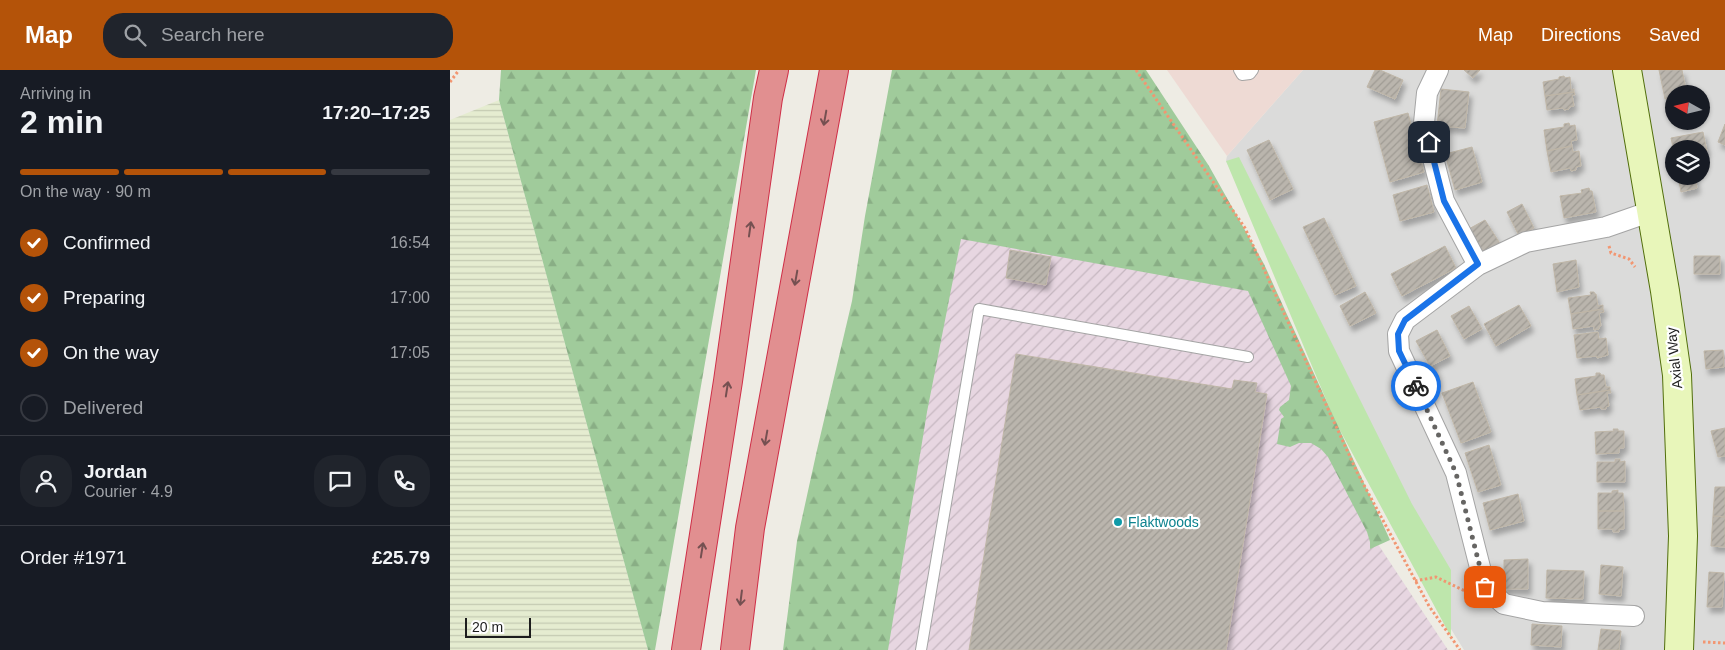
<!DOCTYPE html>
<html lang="en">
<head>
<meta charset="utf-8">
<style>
  body { margin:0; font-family:Helvetica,sans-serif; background:#20242c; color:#f1f3f6; height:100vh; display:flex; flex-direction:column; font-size:19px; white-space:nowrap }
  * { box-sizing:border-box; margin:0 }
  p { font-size:16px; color:#9ea1a6 }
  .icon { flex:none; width:28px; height:28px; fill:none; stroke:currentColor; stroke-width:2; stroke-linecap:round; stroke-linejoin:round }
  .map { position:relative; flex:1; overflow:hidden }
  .panel { display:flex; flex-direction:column; background:#171b24; width:450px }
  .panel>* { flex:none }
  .needle { width:32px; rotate:278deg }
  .fabs { position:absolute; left:1215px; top:15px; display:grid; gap:10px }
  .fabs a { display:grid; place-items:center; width:45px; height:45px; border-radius:50%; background:#171b24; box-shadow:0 1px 4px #0004; font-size:25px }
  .scale { position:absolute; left:15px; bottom:12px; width:66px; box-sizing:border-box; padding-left:5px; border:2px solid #1d1d1d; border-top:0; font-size:14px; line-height:18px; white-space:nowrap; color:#1d1d1d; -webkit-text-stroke:4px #fff; paint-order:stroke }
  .pin { position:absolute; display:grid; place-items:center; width:42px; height:42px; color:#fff; margin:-21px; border-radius:10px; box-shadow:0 2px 8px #0006 }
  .courier { position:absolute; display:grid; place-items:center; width:50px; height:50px; margin:-25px; border:4px solid #1a73e8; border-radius:50%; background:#fff; color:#222; box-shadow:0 1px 6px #0007 }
  .summary em { font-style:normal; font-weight:600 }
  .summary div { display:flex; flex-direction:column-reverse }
  .summary { display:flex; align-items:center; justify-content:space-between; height:85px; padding:0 20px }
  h1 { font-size:32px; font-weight:600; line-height:38px }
  .bar { display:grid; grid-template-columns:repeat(4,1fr); gap:8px 5px; align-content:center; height:60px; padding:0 20px }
  .bar i { height:6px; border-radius:4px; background:#363941 }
  .bar .on { background:#b45309 }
  .bar p { grid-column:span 4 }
  .line { display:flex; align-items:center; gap:12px; padding:0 20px; border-top:1px solid #363941 }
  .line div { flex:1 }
  .round { display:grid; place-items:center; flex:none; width:52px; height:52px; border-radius:20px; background:#20242c }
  ol { padding:0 20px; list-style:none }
  li { display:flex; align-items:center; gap:15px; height:55px }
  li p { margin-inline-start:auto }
  li .icon { padding:5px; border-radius:50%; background:#b45309; color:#fff; stroke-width:4 }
  li:last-child { color:#9ea1a6 }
  li i { width:28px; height:28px; border:2px solid #363941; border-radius:50% }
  header { display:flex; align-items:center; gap:30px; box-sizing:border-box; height:70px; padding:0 25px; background:#b45309; color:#fff }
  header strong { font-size:24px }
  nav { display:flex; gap:28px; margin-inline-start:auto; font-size:18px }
  .search { width:350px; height:45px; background:#20242c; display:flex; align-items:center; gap:12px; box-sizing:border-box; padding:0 18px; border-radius:20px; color:#9ea1a6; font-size:19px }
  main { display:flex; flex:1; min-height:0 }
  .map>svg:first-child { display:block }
</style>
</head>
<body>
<header>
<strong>Map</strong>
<div class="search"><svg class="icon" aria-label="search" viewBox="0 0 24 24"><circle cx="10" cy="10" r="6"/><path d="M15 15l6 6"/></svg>Search here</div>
<nav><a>Map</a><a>Directions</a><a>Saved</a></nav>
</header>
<main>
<section class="panel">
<div class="summary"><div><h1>2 min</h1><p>Arriving in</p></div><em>17:20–17:25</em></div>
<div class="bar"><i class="on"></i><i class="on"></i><i class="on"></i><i></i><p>On the way · 90 m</p></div>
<ol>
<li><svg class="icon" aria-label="check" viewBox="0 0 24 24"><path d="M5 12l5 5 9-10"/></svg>Confirmed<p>16:54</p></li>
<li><svg class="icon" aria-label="check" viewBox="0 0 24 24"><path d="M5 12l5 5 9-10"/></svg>Preparing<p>17:00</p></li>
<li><svg class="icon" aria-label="check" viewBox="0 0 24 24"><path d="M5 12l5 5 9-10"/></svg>On the way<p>17:05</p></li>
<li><i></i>Delivered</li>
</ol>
<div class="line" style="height:90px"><a class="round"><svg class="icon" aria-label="person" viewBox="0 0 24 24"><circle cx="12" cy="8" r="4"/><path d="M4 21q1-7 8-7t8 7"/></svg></a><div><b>Jordan</b><p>Courier · 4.9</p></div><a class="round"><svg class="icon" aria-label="chat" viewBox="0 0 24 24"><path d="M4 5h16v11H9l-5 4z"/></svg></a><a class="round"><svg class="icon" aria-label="phone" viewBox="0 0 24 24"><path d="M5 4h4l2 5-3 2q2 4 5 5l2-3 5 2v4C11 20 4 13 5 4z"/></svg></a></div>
<div class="line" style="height:65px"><div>Order #1971</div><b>£25.79</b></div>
</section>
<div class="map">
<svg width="1275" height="580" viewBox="0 0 1275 580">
  <defs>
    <pattern id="industrial-furrows" width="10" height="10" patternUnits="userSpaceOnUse" patternTransform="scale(1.25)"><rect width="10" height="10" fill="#e7d6e1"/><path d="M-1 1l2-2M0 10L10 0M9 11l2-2" fill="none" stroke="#c6b7c1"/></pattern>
    <pattern id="farmland-rules" width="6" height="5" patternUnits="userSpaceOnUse" patternTransform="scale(1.25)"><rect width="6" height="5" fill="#e5ecd0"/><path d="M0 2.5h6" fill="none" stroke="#c4cab2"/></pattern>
    <pattern id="forest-firs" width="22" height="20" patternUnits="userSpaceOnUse" patternTransform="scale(1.25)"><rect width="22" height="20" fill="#a0cb9b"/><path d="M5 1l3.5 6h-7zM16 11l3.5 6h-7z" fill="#89ae85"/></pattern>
    <pattern id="building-hatch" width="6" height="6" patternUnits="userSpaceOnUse" patternTransform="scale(1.25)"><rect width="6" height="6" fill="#bab5ad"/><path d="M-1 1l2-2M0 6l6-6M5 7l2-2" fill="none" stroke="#9f9b94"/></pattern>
    <filter id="shadow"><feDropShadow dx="3" dy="5.5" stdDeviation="2.5" flood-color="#0004"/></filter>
  </defs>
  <rect width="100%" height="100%" fill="#eeece4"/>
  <path fill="#dbdbda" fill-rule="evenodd" d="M853,0h422v580h-261l-13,-21 -225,-468 1,-5zM1224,24h27v27h-27zM1224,79h27v27h-27z"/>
  <path fill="#eedad4" d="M717,0h136l-76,86z"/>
  <path fill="url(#industrial-furrows)" d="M489,152l306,58 121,246 82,124h-579z"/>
  <path fill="url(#farmland-rules)" d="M49,30l149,550h-198v-530z"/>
  <path fill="#bee6ac" d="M789,87l173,347 39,66v67l-116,-216 -109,-260z"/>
  <path fill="url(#forest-firs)" d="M51,0h255l-101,580h-7l-149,-550z
    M442,0h254l63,96 55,98 126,276 -20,9v-7l-3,-10 -39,-75 -7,-8 -10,-6h-12l-9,4 -13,-3 4,-25 3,-2 -5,-7 1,-3 9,-7 2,-14 -43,-95 -287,-52 -34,173 -39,238h-105l14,-109 20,-91 35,-149 13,-85z"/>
  <path fill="url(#building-hatch)" stroke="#bfb6a7" filter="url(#shadow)" d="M925,0h5l23,10 -8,19 -28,-12z
    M1014,0h16l-7,8z
    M1209,0h23l5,24h-13v3l-9,2z
    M1114,6l1,2 5,-1 1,13 3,-1v3l-29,4 -2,-14 16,-3v-2z
    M991,19l28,3 -4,36 -28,-2z
    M1124,22l1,3h-3l2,11 -5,1v2l-5,1 -1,-2 -16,2 -2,-14z
    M958,43l16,59 -34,10 -16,-60z
    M1119,53l1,3 5,-1 2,15 -6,1 1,5 -25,5 -3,-21 20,-3v-3z
    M1275,54v21l-7,-3z
    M1253,62l4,19 -6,1v-3h-27v3l-3,-14z
    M819,70l24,49 -23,11 -23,-50z
    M1122,76l1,6 6,-1 2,15 -5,1v3l-5,1 -1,-3 -19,4 -4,-21z
    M1022,77l10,35 -27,8 -10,-36z
    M1228,106h17l2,12 -16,4z
    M977,115l7,27 -34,9 -7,-26z
    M1139,118l1,3h2l4,21 -32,6 -4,-22 22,-3 -1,-3z
    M1072,134l12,24 -15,8 -12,-24z
    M874,148l32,68 -21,9 -32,-68z
    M1035,150l16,25 -18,11 -16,-26z
    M995,176l11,22 -54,28 -11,-22z
    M560,180l41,7 -5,28 -40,-7z
    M1244,186h26v18h-26z
    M1126,190l3,27 -22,5 -4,-28z
    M915,222l11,21 -26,13 -10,-20z
    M1140,222h4l1,2h1l2,12 5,-1v4l-32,5 -3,-16 23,-3z
    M1069,235l12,21 -35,20 -12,-22z
    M1019,236l13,23 -18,10 -13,-23z
    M1153,239l1,3 -5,1 2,13h-2v3l-5,1v-4l-21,3 -2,-15z
    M987,260l13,26 -20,10 -14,-25z
    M1148,262l1,7 7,-1 2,17 -11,3v-2l-20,2 -3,-23z
    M1273,280l1,17 -18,2 -2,-18z
    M566,284l216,35 2,-9 23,3 -2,9 12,2 -41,256h-257z
    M1146,303h4l1,2h3l2,12h4v3l-33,5 -2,-16 21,-3z
    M1023,312l18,50 -30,11 -19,-50z
    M1160,320l1,3h-4l2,13 -3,1v2h-5v-2l-21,3 -3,-15z
    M1275,358v28l-7,1 -7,-26z
    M1163,359h5v2h6v17h-5v5l-23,1 -1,-22 19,-1z
    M1039,375l12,40 -23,7 -13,-39z
    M1165,389h5v3l5,-1v21h-28v-20h18z
    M1265,417h10v30l-12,-1z
    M1168,420v3h5l1,18h-26v-18h14v-2z
    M1068,424l6,27 -34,9 -7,-27z
    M1148,441h26v18h-5v3h-6v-3h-15z
    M1263,446l12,1v30l-14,-1z
    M1078,489v30h-24v-29z
    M1151,495l22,2 -2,29 -22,-2z
    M1097,500l37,1 -1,28 -37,-1z
    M1259,502l15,1 -2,34h-15z
    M1082,554l30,2 -1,21 -30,-2z
    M1151,559l20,2 -2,19h-21z"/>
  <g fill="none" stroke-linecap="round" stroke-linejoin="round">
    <defs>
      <path id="lane" d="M789,0l3,5 8,-1 3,-4
        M471,580l58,-341 269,48"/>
      <path id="street" d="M988,0l-11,23 -3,30 20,78 34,64
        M1184,546l-92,-4 -38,-8 -19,-17 -29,-114 -57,-122 -1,-17 7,-14 73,-55 48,-23 80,-15 46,-16"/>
      <path id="secondary" d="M1177,0l38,221 12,84 6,161 -4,114"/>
      <path id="highway" d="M236,580l42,-269 40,-283 6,-28
        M285,580l15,-122 84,-458"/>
    </defs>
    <use href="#lane" stroke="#a4a4a4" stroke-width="12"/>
    <use href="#street" stroke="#a4a4a4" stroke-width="22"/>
    <use href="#secondary" stroke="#516e0b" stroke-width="30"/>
    <use href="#highway" stroke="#cf2e47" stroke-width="30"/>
    <path stroke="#f29671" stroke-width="3" stroke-dasharray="2.5 2.5" stroke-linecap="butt" d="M686,0l109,158 112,244 72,134 31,44
      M0,12l9,-12
      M1159,176l2,7 18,6 6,8
      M965,511l21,-4 29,14
      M1253,572l22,1"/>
    <use href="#lane" stroke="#fff" stroke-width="10"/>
    <use href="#street" stroke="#fff" stroke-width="20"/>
    <use href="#secondary" stroke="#e8f6ba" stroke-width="28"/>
    <use href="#highway" stroke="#e18f90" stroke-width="28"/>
  </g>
  <defs><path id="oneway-shaft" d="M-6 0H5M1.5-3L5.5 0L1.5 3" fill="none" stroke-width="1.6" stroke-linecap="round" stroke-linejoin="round" transform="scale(1.25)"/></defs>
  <g stroke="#755051">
    <use href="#oneway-shaft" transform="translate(375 48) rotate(100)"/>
    <use href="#oneway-shaft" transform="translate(300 159) rotate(-82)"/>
    <use href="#oneway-shaft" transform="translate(346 208) rotate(100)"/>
    <use href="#oneway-shaft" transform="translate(277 319) rotate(-81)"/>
    <use href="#oneway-shaft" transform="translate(316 368) rotate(100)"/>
    <use href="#oneway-shaft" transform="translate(252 480) rotate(-81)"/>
    <use href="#oneway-shaft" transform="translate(291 528) rotate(97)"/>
  </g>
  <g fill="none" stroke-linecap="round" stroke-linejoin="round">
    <path stroke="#666563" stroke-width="5" stroke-dasharray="0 9" d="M966,316l40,87 29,114"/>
    <path stroke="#1a73e8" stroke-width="6" d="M966,316l-17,-35 -1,-17 7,-14 73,-56 -34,-63 -15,-59"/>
  </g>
  <circle fill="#0f9aa8" stroke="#fff" stroke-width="2" cx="668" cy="452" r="5"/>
  <g text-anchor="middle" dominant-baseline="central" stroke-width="4.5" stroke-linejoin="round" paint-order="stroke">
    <g font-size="14" fill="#1d1d1d" stroke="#fff">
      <text transform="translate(1224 288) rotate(-96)">Axial Way</text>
    </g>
    <g font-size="14" fill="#0d838f" stroke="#fff" text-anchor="start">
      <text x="678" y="452">Flaktwoods</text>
    </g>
  </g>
</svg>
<div class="fabs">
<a><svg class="needle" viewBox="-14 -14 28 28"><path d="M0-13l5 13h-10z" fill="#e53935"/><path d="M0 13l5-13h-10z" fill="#9ea1a6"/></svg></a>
<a><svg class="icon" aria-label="layers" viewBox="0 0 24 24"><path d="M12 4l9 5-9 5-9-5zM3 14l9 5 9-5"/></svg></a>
</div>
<div class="scale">20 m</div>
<div class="pin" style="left:1035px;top:517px;background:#ea580c"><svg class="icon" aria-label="bag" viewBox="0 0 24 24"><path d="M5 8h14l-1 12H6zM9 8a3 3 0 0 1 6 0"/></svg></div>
<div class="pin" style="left:979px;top:72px;background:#1f2937"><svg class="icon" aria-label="home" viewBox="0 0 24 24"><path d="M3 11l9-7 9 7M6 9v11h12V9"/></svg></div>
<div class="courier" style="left:966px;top:316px"><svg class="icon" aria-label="bike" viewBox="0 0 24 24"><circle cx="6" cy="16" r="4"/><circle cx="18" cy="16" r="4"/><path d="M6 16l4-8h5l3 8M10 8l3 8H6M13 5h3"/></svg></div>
</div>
</main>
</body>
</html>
